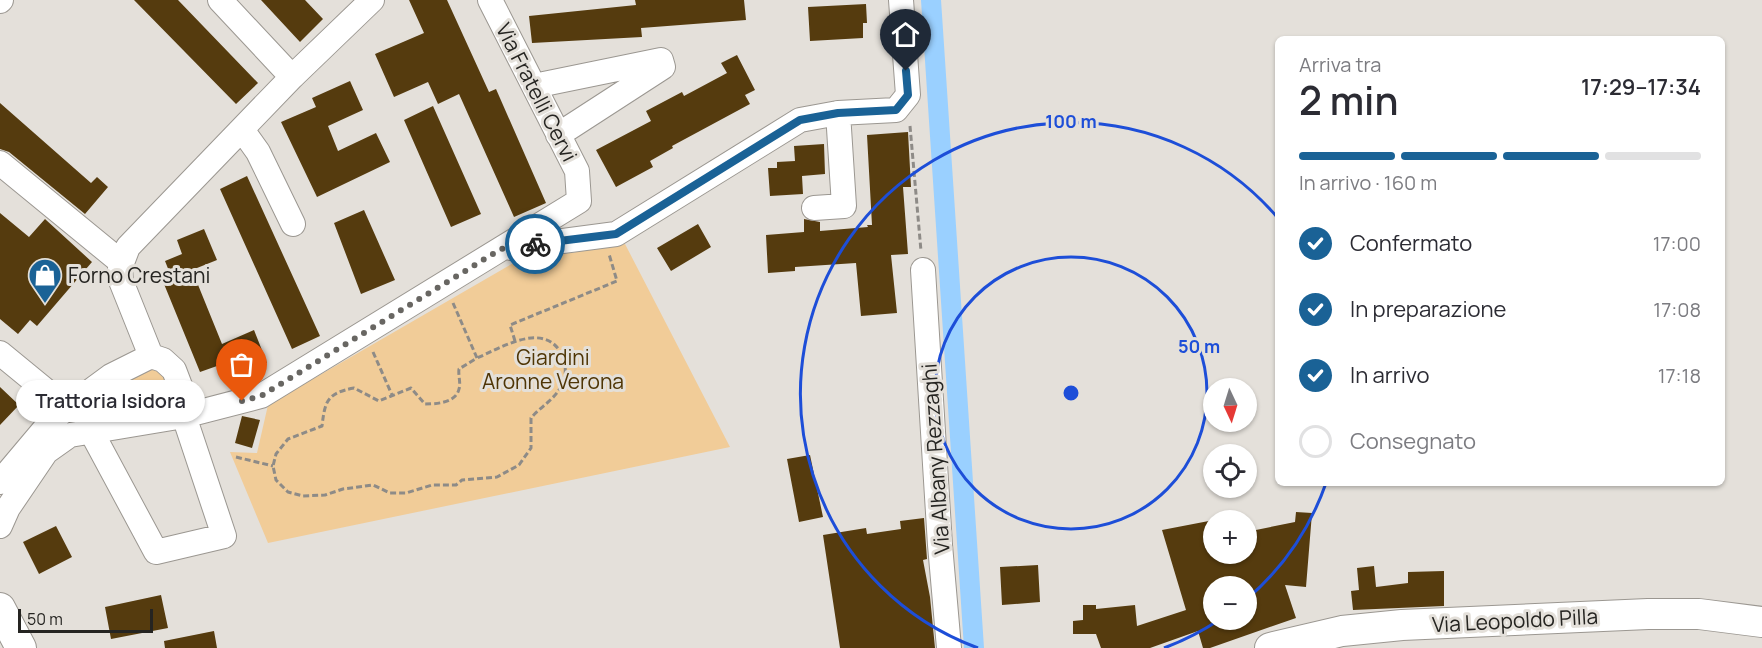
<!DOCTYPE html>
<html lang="it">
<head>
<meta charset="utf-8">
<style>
  body { margin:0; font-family:Manrope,sans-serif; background:#f2f2f3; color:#2b2b33; height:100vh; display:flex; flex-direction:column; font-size:22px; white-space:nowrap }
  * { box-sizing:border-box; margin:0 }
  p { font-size:20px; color:#7c7c81 }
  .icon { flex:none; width:33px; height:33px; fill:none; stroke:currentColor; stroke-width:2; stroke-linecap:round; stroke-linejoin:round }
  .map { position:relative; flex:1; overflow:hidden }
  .sheet { position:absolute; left:1275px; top:36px; width:450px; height:450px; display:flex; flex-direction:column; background:#fff; border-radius:9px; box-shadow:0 2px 4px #0004 }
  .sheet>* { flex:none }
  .needle { width:39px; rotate:176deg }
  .buttons { position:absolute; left:1203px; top:378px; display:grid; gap:12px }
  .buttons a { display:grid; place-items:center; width:54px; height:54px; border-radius:50%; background:#fff; box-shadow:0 2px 4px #0004; font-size:30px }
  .scale { position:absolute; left:18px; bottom:15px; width:135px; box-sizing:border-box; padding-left:6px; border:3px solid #252421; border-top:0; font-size:16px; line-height:21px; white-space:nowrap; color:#252421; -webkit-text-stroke:4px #e4e0da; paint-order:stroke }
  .pin { position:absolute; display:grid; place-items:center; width:51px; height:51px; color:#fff; margin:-62px -26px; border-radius:50% 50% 50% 0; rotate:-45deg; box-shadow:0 0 6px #0007 }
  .pin .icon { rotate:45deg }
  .courier { position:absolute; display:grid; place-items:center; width:60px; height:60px; margin:-30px; border:4px solid #1a6296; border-radius:50%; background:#fff; color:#222; box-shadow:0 2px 8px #0007 }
  .bubble { position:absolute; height:42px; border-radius:21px; background:#fff; box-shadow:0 2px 4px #0004; font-size:20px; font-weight:600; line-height:42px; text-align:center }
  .summary em { font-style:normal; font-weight:600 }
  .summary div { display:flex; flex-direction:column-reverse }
  .summary { display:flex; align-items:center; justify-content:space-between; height:102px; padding:0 24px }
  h1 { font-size:39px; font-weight:600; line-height:45px }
  .bar { display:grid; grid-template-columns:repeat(4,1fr); gap:9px 6px; align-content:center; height:72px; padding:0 24px }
  .bar i { height:8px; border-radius:4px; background:#e1e1e2 }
  .bar .active { background:#1a6296 }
  .bar p { grid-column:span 4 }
  ol { padding:0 24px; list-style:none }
  li { display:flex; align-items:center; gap:18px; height:66px }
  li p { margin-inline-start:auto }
  li .icon { padding:6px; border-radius:50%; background:#1a6296; color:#fff; stroke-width:4 }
  li:last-child { color:#7c7c81 }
  li i { width:33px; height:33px; border:3px solid #e1e1e2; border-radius:50% }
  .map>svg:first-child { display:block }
</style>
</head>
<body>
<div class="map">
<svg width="1762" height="648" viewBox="0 0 1762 648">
  <rect width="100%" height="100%" fill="#e4e0da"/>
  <path fill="#f1cc98" d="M625,244l105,203 -462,96 -38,-91 27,1 11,-48 247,-143z
    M137,369h25l10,20 -4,15 -64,14 -6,-2 -7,-12z"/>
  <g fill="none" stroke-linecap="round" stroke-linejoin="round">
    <path stroke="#9ad0ff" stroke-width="20" d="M931,0l43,648"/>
  </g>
  <path fill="#553b0e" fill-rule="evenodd" d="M134,0h44l80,83 -22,21z
    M261,0h44l18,19 -23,23z
    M409,0h38l42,92 7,-3 50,114 -32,14 -55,-123 -21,10 -10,-22 -34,15 -19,-43 49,-21z
    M635,0h109l2,20 -105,8 1,9 -110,6 -3,-27 107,-11z
    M866,4l1,19h-4v15l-53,3 -2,-34z
    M737,55l18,35 -10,5 5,9 -78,42 1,2 -23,13 3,6 -37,20 -20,-37 55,-29 -5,-10 36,-19 2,4 43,-23 -6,-10z
    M350,81l13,29 -35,16 10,25 38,-18 14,29 -73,35 -36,-75 35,-15 -4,-9z
    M0,103l91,80 6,-6 11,10 -23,27 -76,-62 -9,-3z
    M433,106l48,108 -30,13 -47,-107z
    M908,132l3,55h-8l5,67 -17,1 6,58 -36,3 -5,-53 -61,4v4l-27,2 -2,-38 38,-3v-13l16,3v9l48,-4 -1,-2h5l-5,-90z
    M824,144l1,30 -23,2 1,18 -33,2 -2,-28h9v-6l18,-1 -1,-15z
    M247,176l73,160 -28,13 -72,-160z
    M364,210l31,70 -34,14 -27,-71z
    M0,213l29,24 16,-18 47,43 -55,64 -7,-6 -12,14 -18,-15z
    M698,224l13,23 -40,24 -14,-23z
    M204,229l13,31 -25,10 30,74 32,-14 13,33 -44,18 -6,-15 -17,6 -36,-88 9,-3 -8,-20 17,-7 -5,-14z
    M0,387l19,18 -19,20z
    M242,416l18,4 -8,28 -17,-5z
    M810,455l13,62 -24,5 -12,-63z
    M1296,512l16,1 -6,74 -21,-2 11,33 -86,30h-7l-5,-17 -48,17h-49l-5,-14h-23v-13l10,-1v-15h13v4l39,-4 2,21 49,-16 -24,-80 52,-10v34h32v-22l49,-10zM1214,586h32v34h-32z
    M924,518l3,41 -4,1 7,37 5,51h-95l-17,-113 43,-7 1,6 34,-5 -1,-8z
    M56,526l16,31 -33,17 -16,-32z
    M1038,565l2,37 -38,3 -2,-38z
    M1374,566l2,21 32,-4v-11l36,-1v35l-91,4 -2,-19 8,-1 -2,-22z
    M161,595l7,33 -57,11 -6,-32z
    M214,631l3,17h-52l-1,-7z"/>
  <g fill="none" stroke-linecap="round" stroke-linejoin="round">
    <defs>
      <path id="minor" d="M220,0l72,77
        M0,1l1,-1
        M534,86l127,-26 2,7 -105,68
        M243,131l15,21 35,72
        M0,163l122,100
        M814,208l30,-2 -6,-93
        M510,248l106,-14 184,-114 38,-7 58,-3 12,-15 -7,-95
        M923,270l17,275 9,103
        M0,353l67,55
        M151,356l-30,-75 -1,-13 8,-21 164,-170 80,-77
        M0,482l54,-64 57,-42 40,-20 12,4 11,10 8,21 2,25 40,120 -68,16 -64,-119
        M0,526l8,-18 38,-56 24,-17 114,-19 77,-20 318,-195 -2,-30 -87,-171"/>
      <path id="major" d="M0,608l21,40
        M1270,648l72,-17 60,-6 246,-11h51l63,8"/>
    </defs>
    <use href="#minor" stroke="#9b9791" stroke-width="26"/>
    <use href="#major" stroke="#9b9791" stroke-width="32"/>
    <path stroke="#8e8b87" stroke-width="3" stroke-dasharray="6 3" stroke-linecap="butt" d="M910,126l11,125
      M453,303l24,55 -18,11c-1,6 2,14 0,20 -3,14 -23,15 -34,15l-14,-16 -32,13 -25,-13c-27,5 -29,13 -32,38l-34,13 -12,15 -3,12 3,14 12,12 15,4 22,-1 18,-6 30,-4 17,8h16l26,-8h24l6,-5 35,-3 22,-12 12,-17v-30c10,-12 25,-19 31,-34 5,-10 4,-21 -1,-31 -18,-32 -60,-5 -84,5
      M515,341l-5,-16 107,-44 -8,-27
      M373,352l19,43
      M236,457l37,9"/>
    <use href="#minor" stroke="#fff" stroke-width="24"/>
    <use href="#major" stroke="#fff" stroke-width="30"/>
  </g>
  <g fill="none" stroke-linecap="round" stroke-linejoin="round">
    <path stroke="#686662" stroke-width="6" stroke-dasharray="0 10.8" d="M242,401l19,-5 240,-147 34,-5"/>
    <path stroke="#1a6296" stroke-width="8" d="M535,244l81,-10 184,-114 38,-7 58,-3 12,-15 -2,-24"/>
  </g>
  <g fill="none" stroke="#1d4ed8" stroke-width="3">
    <circle cx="1071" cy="393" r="136"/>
    <path d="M1326 483A271 271 0 0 1 1247 599M1219 620A271 271 0 0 1 1164 648M978 648A271 271 0 1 1 1277 217"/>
  </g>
  <defs>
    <symbol id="shop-pin" viewBox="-11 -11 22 30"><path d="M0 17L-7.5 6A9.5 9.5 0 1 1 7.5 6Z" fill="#1a6296" stroke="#e4e0da"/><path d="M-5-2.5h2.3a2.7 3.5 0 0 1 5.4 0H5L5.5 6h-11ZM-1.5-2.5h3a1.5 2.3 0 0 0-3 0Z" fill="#fff"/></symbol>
  </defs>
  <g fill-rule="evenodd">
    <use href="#shop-pin" x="26" y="256" width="38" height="52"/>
  </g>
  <g text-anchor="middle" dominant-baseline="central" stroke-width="6" stroke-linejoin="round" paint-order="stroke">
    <g font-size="21" fill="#252421" stroke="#e4e0da">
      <text transform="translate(537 92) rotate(63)">Via Fratelli Cervi</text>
      <text transform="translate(935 459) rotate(-94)">Via Albany Rezzaghi</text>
      <text transform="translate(1515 620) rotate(-3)">Via Leopoldo Pilla</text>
    </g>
    <g font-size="21" fill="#252421" stroke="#e4e0da" text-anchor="start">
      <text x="68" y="275">Forno Crestani</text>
    </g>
    <g font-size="21" fill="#4f3505" stroke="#e4e0da">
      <text x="553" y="357">Giardini<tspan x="553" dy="24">Aronne Verona</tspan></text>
    </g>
  </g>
  <circle cx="1071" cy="393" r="9" fill="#1d4ed8" stroke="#e4e0da" stroke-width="3"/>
  <g font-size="18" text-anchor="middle" font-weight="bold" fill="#1d4ed8" stroke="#e4e0da" stroke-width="6" stroke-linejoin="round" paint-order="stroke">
    <text x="1071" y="128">100 m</text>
    <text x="1199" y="353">50 m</text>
  </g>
</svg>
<div class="buttons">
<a><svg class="needle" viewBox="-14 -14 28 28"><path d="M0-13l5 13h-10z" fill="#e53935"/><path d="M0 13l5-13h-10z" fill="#7c7c81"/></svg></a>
<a><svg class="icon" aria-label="locate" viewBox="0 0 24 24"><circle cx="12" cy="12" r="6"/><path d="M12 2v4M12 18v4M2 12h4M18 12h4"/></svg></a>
<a>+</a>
<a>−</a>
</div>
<div class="scale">50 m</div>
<div class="pin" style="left:242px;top:401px;background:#ea580c"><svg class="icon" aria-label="bag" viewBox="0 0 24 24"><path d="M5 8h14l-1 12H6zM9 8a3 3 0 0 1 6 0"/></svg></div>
<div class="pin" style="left:906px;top:71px;background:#1f2937"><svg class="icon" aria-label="home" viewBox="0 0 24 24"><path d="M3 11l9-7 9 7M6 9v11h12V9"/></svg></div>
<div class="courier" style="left:535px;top:244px"><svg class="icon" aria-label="bike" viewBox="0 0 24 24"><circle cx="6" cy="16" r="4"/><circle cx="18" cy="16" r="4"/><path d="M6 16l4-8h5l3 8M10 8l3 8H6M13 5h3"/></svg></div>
<div class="bubble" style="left:16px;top:380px;width:189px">Trattoria Isidora</div>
<section class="sheet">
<div class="summary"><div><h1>2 min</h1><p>Arriva tra</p></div><em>17:29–17:34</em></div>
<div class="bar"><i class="active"></i><i class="active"></i><i class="active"></i><i></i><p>In arrivo · 160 m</p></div>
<ol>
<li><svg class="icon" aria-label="check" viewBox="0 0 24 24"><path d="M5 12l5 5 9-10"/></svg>Confermato<p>17:00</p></li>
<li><svg class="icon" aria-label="check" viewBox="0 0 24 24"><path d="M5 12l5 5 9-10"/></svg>In preparazione<p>17:08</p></li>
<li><svg class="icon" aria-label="check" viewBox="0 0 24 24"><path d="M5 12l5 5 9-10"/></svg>In arrivo<p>17:18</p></li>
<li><i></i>Consegnato</li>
</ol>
</section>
</div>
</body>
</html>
